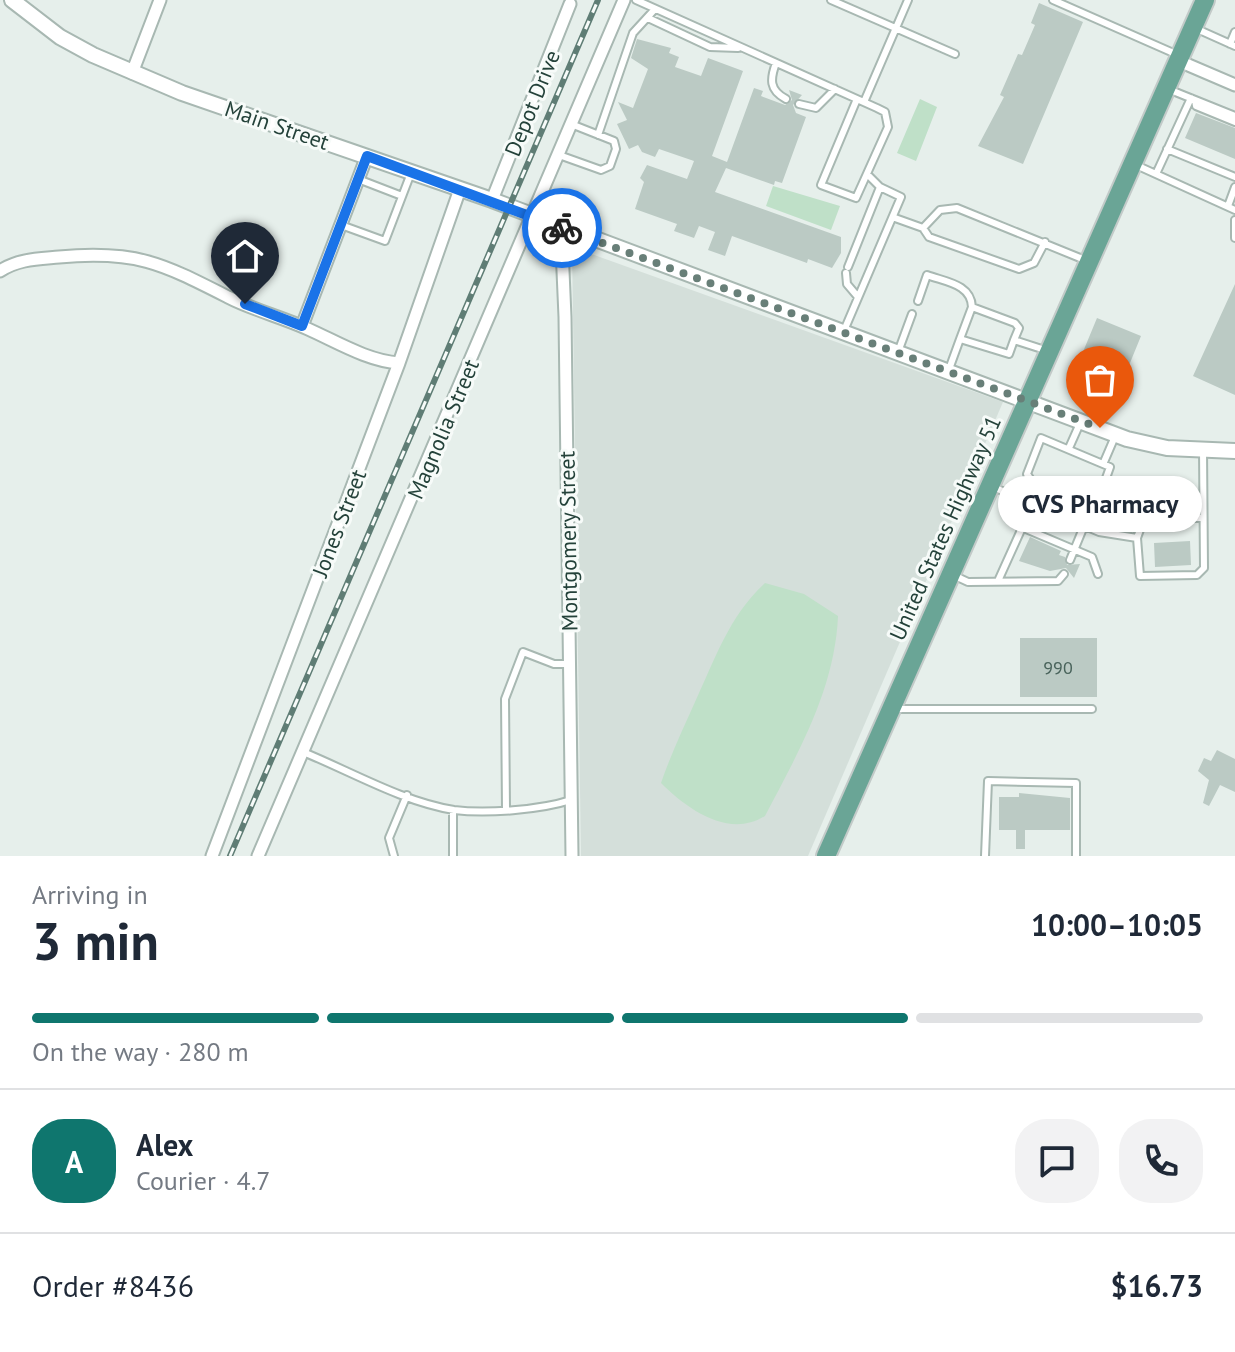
<!DOCTYPE html>
<html lang="en">
<head>
<meta charset="utf-8">
<style>
  body { margin:0; font-family:"PT Sans",sans-serif; background:#f2f2f3; color:#1f2937; height:100vh; display:flex; flex-direction:column; font-size:30px; white-space:nowrap }
  * { box-sizing:border-box; margin:0 }
  p { font-size:26px; color:#747a83 }
  .icon { flex:none; width:44px; height:44px; fill:none; stroke:currentColor; stroke-width:2; stroke-linecap:round; stroke-linejoin:round }
  .map { position:relative; height:856px; overflow:hidden }
  .details { display:flex; flex-direction:column; background:#fff; flex:1 }
  .details>* { flex:none }
  .pin { position:absolute; display:grid; place-items:center; width:68px; height:68px; color:#fff; margin:-82px -34px; border-radius:50% 50% 50% 0; rotate:-45deg; box-shadow:0 0 8px #0007 }
  .pin .icon { rotate:45deg }
  .courier { position:absolute; display:grid; place-items:center; width:80px; height:80px; margin:-40px; border:6px solid #1a73e8; border-radius:50%; background:#fff; color:#222; box-shadow:0 2px 10px #0007 }
  .bubble { position:absolute; height:56px; border-radius:28px; background:#fff; box-shadow:0 2px 6px #0004; font-size:26px; font-weight:700; line-height:56px; text-align:center }
  .summary em { font-style:normal; font-weight:700 }
  .summary div { display:flex; flex-direction:column-reverse }
  .summary { display:flex; align-items:center; justify-content:space-between; height:136px; padding:0 32px }
  h1 { font-size:52px; font-weight:700; line-height:60px }
  .bar { display:grid; grid-template-columns:repeat(4,1fr); gap:12px 8px; align-content:center; height:96px; padding:0 32px }
  .bar i { height:10px; border-radius:6px; background:#e0e1e3 }
  .bar .active { background:#0f766e }
  .bar p { grid-column:span 4 }
  .line { display:flex; align-items:center; gap:20px; padding:0 32px; border-top:2px solid #e0e1e3 }
  .line div { flex:1 }
  .round { display:grid; place-items:center; flex:none; width:84px; height:84px; border-radius:32px; background:#f2f2f3 }
  .map>svg:first-child { display:block }
</style>
</head>
<body>
<div class="map">
<svg width="1235" height="856" viewBox="0 0 1235 856">
  <rect width="100%" height="100%" fill="#e6efeb"/>
  <path fill="#d4dfda" d="M572,247l431,155 -195,454h-227z"/>
  <path fill="#bfe0c8" d="M920,99l17,8 -21,54 -19,-8z
    M773,186l67,20 -9,24 -65,-24z
    M765,583l39,11 34,22c-3,73 -40,137 -73,200 -36,23 -78,-7 -104,-33 10,-29 22,-54 34,-81 20,-43 34,-86 70,-119z"/>
  <path fill="#bbcac4" d="M1039,3l44,19 -60,142 -45,-18 26,-49 -4,-2 18,-41 4,1 13,-30 -4,-2z
    M637,39l34,9 -2,5 10,4 -4,10 26,9 7,-18 35,13 -31,85 15,6 27,-74 9,3 -2,5 24,9 7,-5 -3,-10 13,5 -9,10 3,8 10,4 -24,66 -7,-2 -1,4 -48,-17 -11,24 126,45v16l-9,15 -24,-9 -1,4 -75,-27 -7,20 -17,-6 7,-18 -16,-6 -5,12 -20,-7 3,-7 -42,-15 9,-27 -4,-4 7,-13 40,14 7,-18 -35,-12 -4,8 -13,-5 -4,-7 -9,4 -12,-25 10,-4 -9,-18 15,6 15,-39 -17,-11z
    M1196,113l39,15v31l-50,-21z
    M1235,284v111l-42,-19z
    M1097,318l44,18 -29,71 -44,-19z
    M1030,537l31,14 -2,4 6,2 2,8 13,-1 -6,14 -8,-10 -16,3 -31,-10z
    M1190,541l1,24 -36,2 -1,-24z
    M1020,638h77v59h-77z
    M1217,750l18,9v33l-15,-7 -11,21 -6,-3 6,-23 -11,-9 6,-13 7,3z
    M1019,793l51,5v32h-45v19h-9v-19h-17v-33h20z"/>
  <g fill="none" stroke-linecap="round" stroke-linejoin="round">
    <defs>
      <path id="service" d="M636,0l241,108 8,4 3,15 -32,71 -35,-13 36,-86
        M831,0l124,54
        M1053,0l125,55
        M648,18l62,29 28,1
        M1197,29l38,17
        M1230,44l5,-12
        M776,63c-6,16 -7,27 10,36
        M1168,89l67,27
        M1195,100l1,6 39,16
        M864,102l44,-102
        M799,104l17,4 19,-19
        M598,135l35,-102 22,-24
        M1167,149l68,28
        M559,155l42,15 9,-4 6,-17 -2,-8 -43,-17
        M1136,165l99,45
        M1156,174l35,-76
        M358,179l44,17
        M1228,206l7,-19
        M895,218l28,10 17,-18 17,-2 128,52
        M1235,220v18
        M341,225l44,16 26,-68
        M923,228l6,9 90,32 15,-6 11,-21
        M848,267l32,-80
        M846,273l1,11 11,13
        M918,301l9,-26c19,7 44,9 45,32
        M843,333l58,-136 -21,-10 -13,-13
        M1014,340l-5,14 -49,-15 12,-32 43,16 4,5 -5,12 31,10
        M898,352l14,-38
        M948,372l12,-33
        M1069,448l12,-27
        M1104,462l12,-28
        M993,487l106,45 38,6 3,38 57,-1 7,-7 -1,-119
        M1141,518h62
        M1077,523l7,-16 12,-1 14,-39 -69,-29 -14,36 8,12 49,21
        M1021,527l71,30 6,17
        M1137,538l14,-39 52,-2
        M1070,560l14,-34
        M953,575l15,7 90,-1 6,-7
        M998,581l42,-93
        M895,709h197
        M303,752c47,19 100,50 151,58 32,4 86,0 117,-10
        M506,809l-1,-110 18,-47 31,12h15
        M394,856l-5,-18 18,-43
        M453,856v-46
        M985,856l3,-75 88,2v73"/>
      <path id="minor" d="M1179,61l56,24
        M132,73l28,-73
        M492,200l78,-196
        M556,226l6,22 3,69 7,539
        M0,271c18,-12 38,-12 59,-14 77,-7 102,6 169,40 25,13 54,20 80,32 29,13 60,32 91,34
        M302,326l65,-170
        M212,856l187,-493 61,-174
        M258,856l366,-856"/>
      <path id="tertiary" d="M12,0l48,37 33,18 89,38 310,107 635,239 40,9 68,3"/>
      <path id="primary" d="M826,856l379,-856"/>
    </defs>
    <use href="#service" stroke="#a8b8b2" stroke-width="10"/>
    <use href="#minor" stroke="#a8b8b2" stroke-width="15"/>
    <use href="#tertiary" stroke="#a8b8b2" stroke-width="18"/>
    <use href="#primary" stroke="#c2cac8" stroke-width="22"/>
    <use href="#service" stroke="#fff" stroke-width="6"/>
    <use href="#minor" stroke="#fff" stroke-width="11"/>
    <use href="#tertiary" stroke="#fff" stroke-width="14"/>
    <use href="#primary" stroke="#6aa596" stroke-width="18"/>
    <defs>
      <path id="rail" d="M230,856l368,-856"/>
    </defs>
    <use href="#rail" stroke="#5f7d75" stroke-width="6"/>
    <use href="#rail" stroke="#f7fbf9" stroke-width="3" stroke-dasharray="9" stroke-linecap="butt"/>
  </g>
  <g fill="none" stroke-linecap="round" stroke-linejoin="round">
    <path stroke="#687f78" stroke-width="8" stroke-dasharray="0 14.4" d="M562,228l538,200"/>
    <path stroke="#1a73e8" stroke-width="10" d="M245,304l57,22 65,-170 195,72"/>
  </g>
  <g text-anchor="middle" dominant-baseline="central" stroke-width="6" stroke-linejoin="round" paint-order="stroke">
    <g font-size="18" fill="#4a645c">
      <text x="1058" y="667">990</text>
    </g>
    <g font-size="22" fill="#24423a" stroke="#f7fbf9">
      <text transform="translate(532 103) rotate(-68)">Depot Drive</text>
      <text transform="translate(277 125) rotate(19)">Main Street</text>
      <text transform="translate(443 429) rotate(-67)">Magnolia Street</text>
      <text transform="translate(339 523) rotate(-69)">Jones Street</text>
      <text transform="translate(945 528) rotate(-66)">United States Highway 51</text>
      <text transform="translate(568 541) rotate(-91)">Montgomery Street</text>
    </g>
  </g>
</svg>
<div class="pin" style="left:1100px;top:428px;background:#ea580c"><svg class="icon" aria-label="bag" viewBox="0 0 24 24"><path d="M5 8h14l-1 12H6zM9 8a3 3 0 0 1 6 0"/></svg></div>
<div class="pin" style="left:245px;top:304px;background:#1f2937"><svg class="icon" aria-label="home" viewBox="0 0 24 24"><path d="M3 11l9-7 9 7M6 9v11h12V9"/></svg></div>
<div class="courier" style="left:562px;top:228px"><svg class="icon" aria-label="bike" viewBox="0 0 24 24"><circle cx="6" cy="16" r="4"/><circle cx="18" cy="16" r="4"/><path d="M6 16l4-8h5l3 8M10 8l3 8H6M13 5h3"/></svg></div>
<div class="bubble" style="left:998px;top:476px;width:204px">CVS Pharmacy</div>
</div>
<section class="details">
<div class="summary"><div><h1>3 min</h1><p>Arriving in</p></div><em>10:00–10:05</em></div>
<div class="bar"><i class="active"></i><i class="active"></i><i class="active"></i><i></i><p>On the way · 280 m</p></div>
<div class="line" style="height:144px"><b class="round" style="background:#0f766e;color:#fff">A</b><div><b>Alex</b><p>Courier · 4.7</p></div><a class="round"><svg class="icon" aria-label="chat" viewBox="0 0 24 24"><path d="M4 5h16v11H9l-5 4z"/></svg></a><a class="round"><svg class="icon" aria-label="phone" viewBox="0 0 24 24"><path d="M5 4h4l2 5-3 2q2 4 5 5l2-3 5 2v4C11 20 4 13 5 4z"/></svg></a></div>
<div class="line" style="height:104px"><div>Order #8436</div><b>$16.73</b></div>
</section>
</body>
</html>
